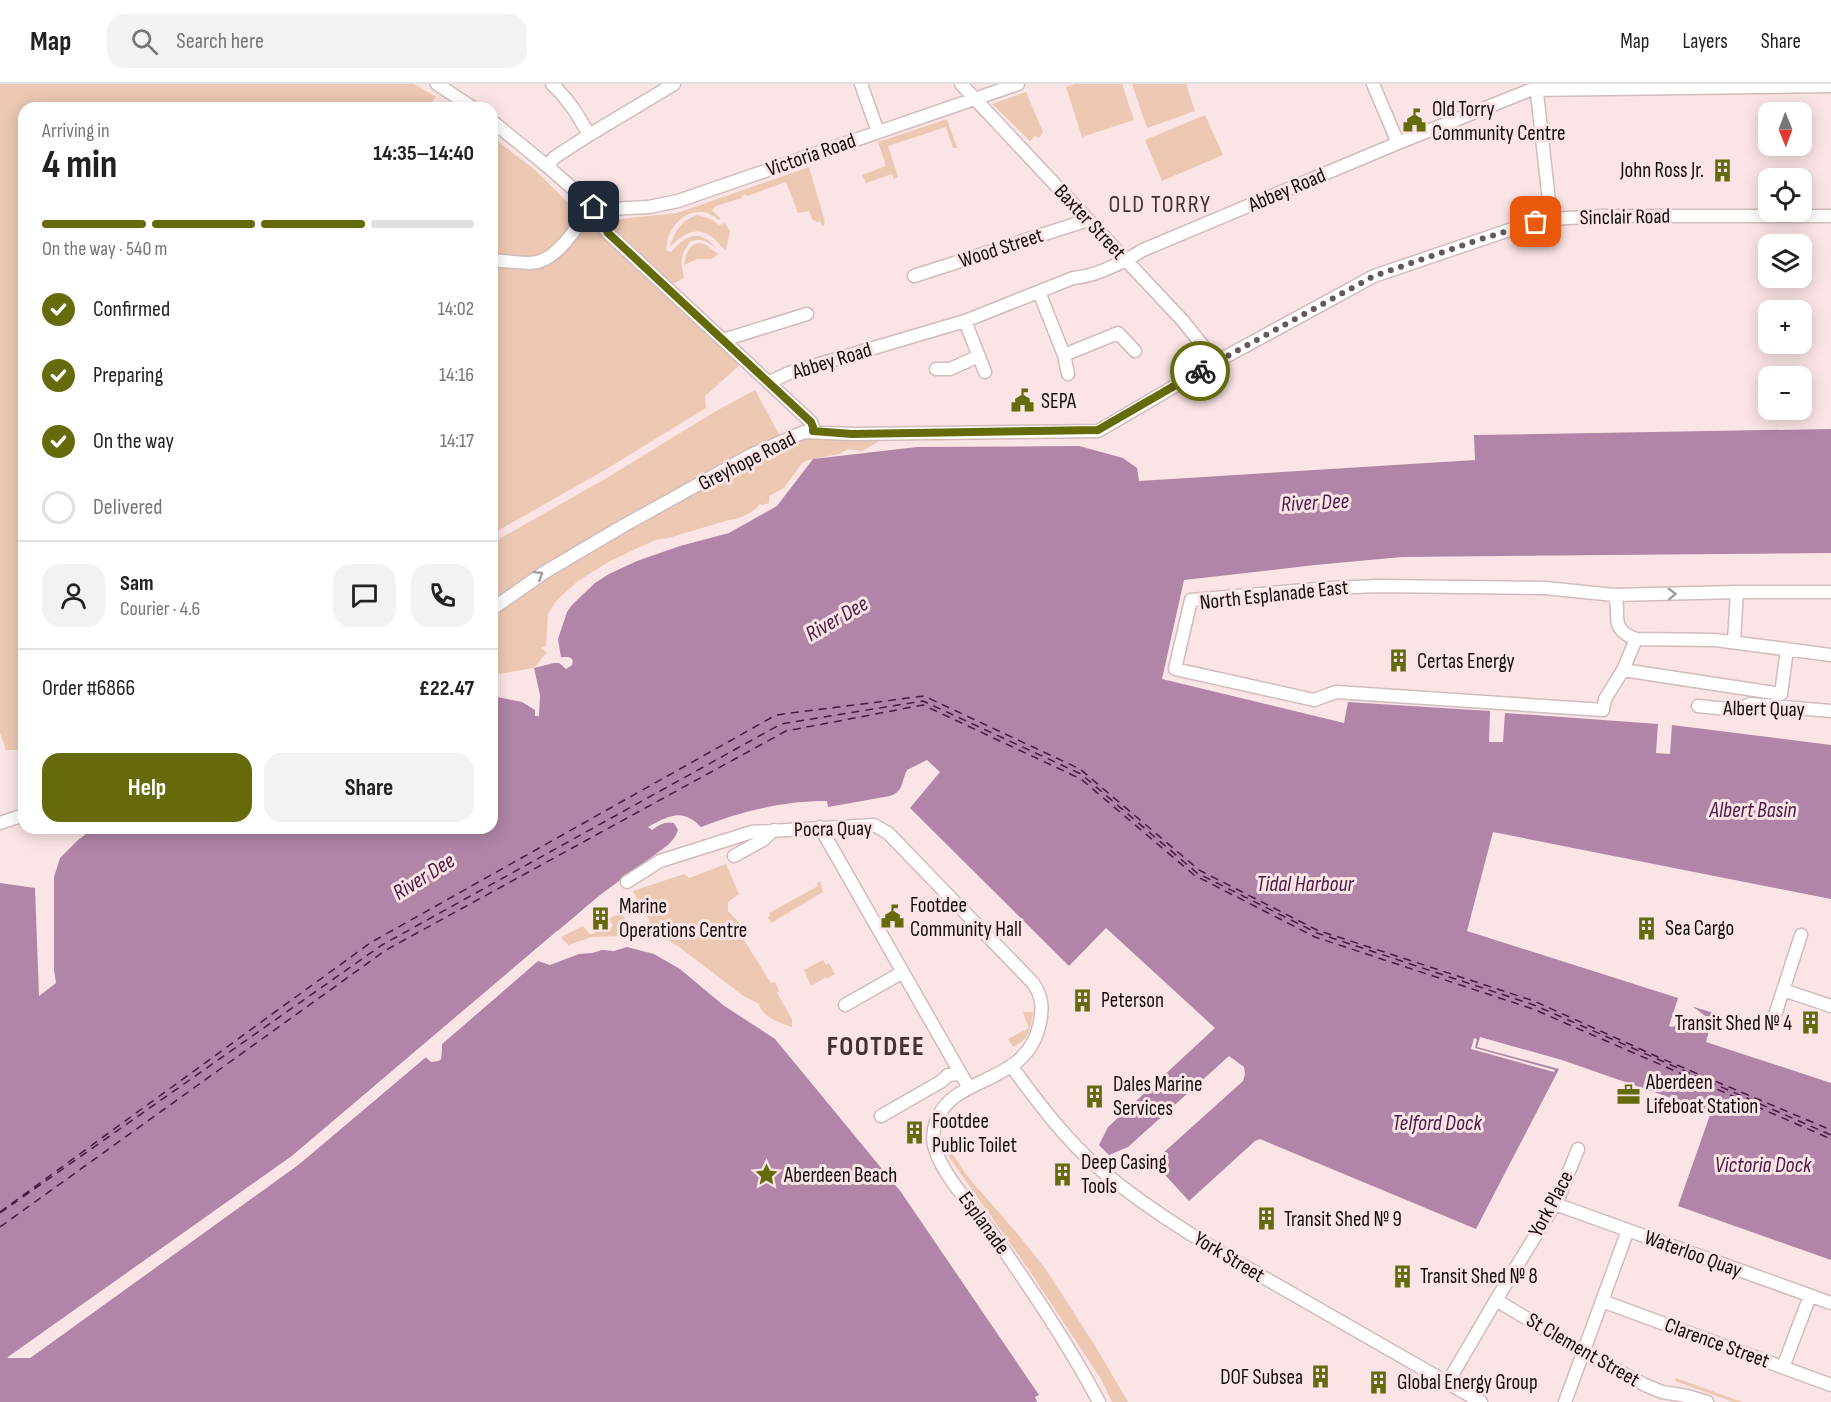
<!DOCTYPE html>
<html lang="en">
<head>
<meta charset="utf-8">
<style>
  body { margin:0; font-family:"Sofia Sans Condensed",sans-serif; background:#f2f2f2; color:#222; height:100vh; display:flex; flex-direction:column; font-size:22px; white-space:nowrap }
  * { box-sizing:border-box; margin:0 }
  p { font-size:20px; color:#767676 }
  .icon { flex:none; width:33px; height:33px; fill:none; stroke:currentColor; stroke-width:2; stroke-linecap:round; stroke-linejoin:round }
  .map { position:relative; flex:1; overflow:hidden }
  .panel { position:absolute; left:18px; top:18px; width:480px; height:732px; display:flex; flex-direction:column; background:#fff; border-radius:18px; box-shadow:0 3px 15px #0003 }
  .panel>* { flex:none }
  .needle { width:39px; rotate:179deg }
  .tools { position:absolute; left:1758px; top:18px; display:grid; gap:12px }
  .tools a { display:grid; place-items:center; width:54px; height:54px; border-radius:12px; background:#fff; box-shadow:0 3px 15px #0003; font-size:30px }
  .pin { position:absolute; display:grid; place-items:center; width:51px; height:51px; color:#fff; margin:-26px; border-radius:12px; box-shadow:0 3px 9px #0006 }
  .courier { position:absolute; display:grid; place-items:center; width:60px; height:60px; margin:-30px; border:4px solid #656a0b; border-radius:50%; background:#fff; color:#222; box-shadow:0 2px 8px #0007 }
  .summary em { font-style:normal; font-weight:700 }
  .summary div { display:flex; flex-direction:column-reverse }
  .summary { display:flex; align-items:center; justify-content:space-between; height:102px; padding:0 24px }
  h1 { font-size:39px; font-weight:700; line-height:45px }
  .bar { display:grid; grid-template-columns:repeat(4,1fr); gap:9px 6px; align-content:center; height:72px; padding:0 24px }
  .bar i { height:8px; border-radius:4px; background:#e0e0e0 }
  .bar .current { background:#656a0b }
  .bar p { grid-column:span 4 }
  .line { display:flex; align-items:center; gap:15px; padding:0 24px; border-top:2px solid #e0e0e0 }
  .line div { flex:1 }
  .round { display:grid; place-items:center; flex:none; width:63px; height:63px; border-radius:18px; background:#f2f2f2 }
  ol { padding:0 24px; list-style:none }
  li { display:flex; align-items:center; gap:18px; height:66px }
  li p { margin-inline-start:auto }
  li .icon { padding:6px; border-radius:50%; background:#656a0b; color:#fff; stroke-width:4 }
  li:last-child { color:#767676 }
  li i { width:33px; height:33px; border:3px solid #e0e0e0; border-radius:50% }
  .primary-button { display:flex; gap:12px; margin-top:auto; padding:12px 24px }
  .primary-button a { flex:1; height:69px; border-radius:18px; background:#656a0b; color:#fff; font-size:24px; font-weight:700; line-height:69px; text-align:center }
  .primary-button a+a { background:#f2f2f2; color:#222 }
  header { display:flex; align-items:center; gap:36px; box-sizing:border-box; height:84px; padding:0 30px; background:#fff; border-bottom:2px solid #e0e0e0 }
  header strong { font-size:28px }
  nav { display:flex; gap:33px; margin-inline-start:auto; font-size:21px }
  .search { width:420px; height:54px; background:#f2f2f2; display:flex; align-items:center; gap:15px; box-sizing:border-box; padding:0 21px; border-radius:18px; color:#767676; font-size:22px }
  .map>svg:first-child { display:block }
</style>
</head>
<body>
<header>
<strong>Map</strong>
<div class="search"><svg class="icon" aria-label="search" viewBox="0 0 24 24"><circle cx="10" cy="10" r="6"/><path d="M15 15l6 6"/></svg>Search here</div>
<nav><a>Map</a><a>Layers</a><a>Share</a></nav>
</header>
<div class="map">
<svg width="1831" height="1318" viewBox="0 0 1831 1318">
  <rect width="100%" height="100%" fill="#fbe4e5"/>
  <path fill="#ecc8b2" d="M0,0h414l22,13 -8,11h-404v642h-18l-6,-17z
    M1075,0h47l12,36 -52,17 -16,-50z
    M1132,0h54l9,27 -48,17z
    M1026,8l17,40 -4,6 -4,-2 -5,5 -38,-37z
    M1205,31l18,40 -61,26 -17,-41z
    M947,35l10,29h-4l-7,-21 -58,19 10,31 -4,2 -2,-5 -26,9 -4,-8 24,-9 -8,-24z
    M492,53l43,33 29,29 40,35 138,129 -37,33 1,12 -103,63 -111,63z
    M809,83l16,55 -2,5 -3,-6 -3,1 -5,-3 -3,-8 -11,2 -12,-31 -39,14 -1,-2 -5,2 1,2 -26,8 -4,4 9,9 -2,1c-6,-4 -11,-8 -18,-8 -19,-2 -37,21 -34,39l4,1c16,-18 29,-24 46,-3 -9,-7 -16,-12 -27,-7 -11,14 -9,20 -6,36l-11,6 -59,-56 3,-7 3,-2 57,-6z
    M697,131l14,4 8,6 6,-2 5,8 -4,19c-6,-4 -9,-9 -14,-13 -16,-12 -30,-2 -42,10 4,-16 12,-27 27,-32z
    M700,159l6,2 12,9v1l-7,4h-14l-13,6c2,-10 4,-21 16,-22z
    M755,306l25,46 -288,166v-59l113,-64 111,-68z
    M811,354l37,3 33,-1 -19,11 -14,-2 -9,5 -31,6 -6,3 -18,25 -15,8v7l-6,2 -3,-1c-7,9 -20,15 -31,16l-61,18 -13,2 -45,21 -32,20 -22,20 -8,13 -2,32 -5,2 6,4 -13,16 -42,7v-61l35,-25 15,-6 35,-25 177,-100 39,-17z
    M726,780l13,30 -11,8v9l9,9 4,8 -2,4 32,51 4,-1 4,9 -2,2 15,26v8c-12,-4 -30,-10 -33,-23l-17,-9 -64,-49 -20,-11 -66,2 -24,8 -7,-8 22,-11 7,8h4l2,-6 5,-3 4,5h5l3,-5 -4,-6 11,-6 14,14 3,8 5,-1 10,-9 -19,-34 51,-17 5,4z
    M820,797l3,11 -52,31 -3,-6 2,-1 -1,-3 49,-27 -1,-3z
    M823,876l3,5 3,-2 6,11 -8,5 -1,-2 -15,9 -7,-16z
    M1023,928h10c-3,18 -3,27 -20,35l-5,-8 21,-11z
    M944,1057l24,36 53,61 26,33 47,73 34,58h-16l-11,-23 -72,-109 -78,-110 -5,-9z
    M1676,1294l58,21 9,3h-10l-58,-21z"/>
  <path fill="#b085a7" d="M1831,345v124l-429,4 -87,8 -131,15 -22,99 182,44 4,-21 142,9 -1,31h14l2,-29 153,11 -2,29 14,1 2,-29 159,20v154l-338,-67 -26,99 211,67 -1,4 37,11 -8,29 125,41v177l-153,-54 33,-94 -149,-52 -82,-23 -3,10 82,22 -83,160 -216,-90 -5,2 -66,60 -36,-39 90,-81 2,-7 -1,-7 -15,-11 -101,91 -19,8 -10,-10 9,-18 107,-99 -109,-100 -37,38 -159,-158 30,-36 -13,-12 -20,10c-6,12 -3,21 -17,26l-62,11 -1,-6c-44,0 -85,10 -126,26 -19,-19 -31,-12 -53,0l4,3c7,-5 13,-9 22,-7l4,7 -3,7 -7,8 -68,50 -308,261 -284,201 22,1 268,-193 128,-108 2,2 10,2 3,-2 1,-15 96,-83 12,4 29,-11 13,-1 10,-3 12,1 13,-4 27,7 26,15 43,36 52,34 126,153 138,203 -4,2 2,5h-1037v-519l35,5 4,108 17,-13 -2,-13v-93l6,-19 18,-18 16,-12h398v-132l30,6 13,8v6h4l1,-21 -6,-27 20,-5h5l7,6 6,-4c3,-9 -5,-8 -11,-8l-3,-18 9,-27 5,-7 23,-22 14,-9 28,-13 43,-15 49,-13 48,-27 36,-47 104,-12 162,-1 44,12 14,10 2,13 336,-21 -1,-25z"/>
  <path fill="#fbe4e5" d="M557,847l2,2 -265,225 -278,197h13l267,-192 128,-108 3,-1 5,5 5,-1 3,-16 96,-84h5l-99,86 -1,15 -3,2 -7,1 -5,-5 -128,108 -268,193h-23l285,-202z
    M1677,917l15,5 20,15 -4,11 -32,-7 -4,2 -3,-1z
    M1474,954l3,1 -2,9 80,22 -1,2 -83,-23z"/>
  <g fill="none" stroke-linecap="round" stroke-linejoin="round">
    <path stroke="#4c1745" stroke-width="1.5" stroke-dasharray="8 6" stroke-linecap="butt" d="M0,1128l370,-269 406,-228 148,-19 156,73 119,101 118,60 217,71 124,56 173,73
      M0,1129l382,-268 399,-221 142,-23 158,73 116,99 120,60 217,72 297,130
      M0,1143l386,-277 400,-219 137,-26 158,74 113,96 121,62 218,72 298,130"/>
    <defs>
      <path id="minor" d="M437,0l36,24
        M552,0c17,16 26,31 37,51
        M861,0l17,48
        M961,0l222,237 33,41
        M1373,0l25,59
        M1536,0l15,135
        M492,37l55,45 47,41 15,2 40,-2 29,-6 340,-117
        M547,82l8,-9 34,-22 85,-51
        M601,125l2,16 5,8 203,189 2,5v4
        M492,177c13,-1 24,2 37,2 26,1 52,-38 60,-60
        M914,192l174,-56
        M1039,208l25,63 54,-22 17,18
        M965,237l20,51
        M723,256l84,-26
        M1064,271l4,19
        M936,285h14l29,-13
        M770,300l4,-4 15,-7 176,-52 108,-43c24,-2 49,-15 70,-28l255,-107 132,-53 301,-4
        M1614,511c9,16 -8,33 22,44l-13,31 -18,29 -2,11 -267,-18 -22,8 -139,-31 16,-69 138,-12 49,-2 167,2 69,7 123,-3h94
        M492,525l53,-37 78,-46 128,-71 53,-23 49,2 245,-3 118,-69 158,-86 147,-50 30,-7 52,-3h228
        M1636,555l79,1 116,15
        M1734,557l3,-49
        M1623,586l158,24 6,-45
        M1698,622l39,4 13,-6 81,7
        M0,739l24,-8
        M820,743l149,261
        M734,772l29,-16 11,-10
        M627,798l33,-21 92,-29 122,-7 14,8 145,150c9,13 10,24 7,39 -12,65 -88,51 -104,100 -3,8 -4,19 -1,27 8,27 42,63 59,87 37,53 75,109 105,166
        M1783,906l48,16
        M845,921l58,-33
        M1770,938l5,-7 26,-80
        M1012,983c27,37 54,73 89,103 56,47 120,83 183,119 66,38 132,75 197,113
        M881,1032l61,-35 6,-6 12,-1
        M1555,1120l276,99
        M1496,1216l87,52 62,33 17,7 25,4 20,6
        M1602,1217l229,84
        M1783,1283l27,-71
        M1448,1298l48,-82 62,-101 20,-50
        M1565,1318l63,-172"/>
    </defs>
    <use href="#minor" stroke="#d1bbbc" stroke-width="15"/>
    <use href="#minor" stroke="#fff" stroke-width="12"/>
  </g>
  <defs><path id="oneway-chevron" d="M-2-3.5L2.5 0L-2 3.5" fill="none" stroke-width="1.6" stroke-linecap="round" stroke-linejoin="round" transform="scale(1.5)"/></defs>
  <g stroke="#a19e9f">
    <use href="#oneway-chevron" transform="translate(539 491) rotate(-32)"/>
    <use href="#oneway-chevron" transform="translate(1672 510) rotate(-1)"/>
  </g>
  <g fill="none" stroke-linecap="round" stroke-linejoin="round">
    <path stroke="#655859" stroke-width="6" stroke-dasharray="0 10.8" d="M1200,287l174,-95 101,-35 61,-19"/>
    <path stroke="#656a0b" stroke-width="8" d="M594,123l6,2 3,16 5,8 203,189 2,5v4l39,3 246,-4 102,-59"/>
  </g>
  <defs>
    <symbol id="civic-bare" viewBox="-9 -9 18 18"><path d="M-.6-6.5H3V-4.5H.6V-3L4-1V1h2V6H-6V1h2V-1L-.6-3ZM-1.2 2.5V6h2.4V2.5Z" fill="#656a0b" stroke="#fbe4e5" stroke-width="2.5" paint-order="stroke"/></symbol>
    <symbol id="building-bare" viewBox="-9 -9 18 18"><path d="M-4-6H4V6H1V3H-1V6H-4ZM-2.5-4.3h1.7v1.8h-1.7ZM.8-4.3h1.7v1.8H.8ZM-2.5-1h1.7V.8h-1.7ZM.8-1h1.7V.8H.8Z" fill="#656a0b" stroke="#fbe4e5" stroke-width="2.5" paint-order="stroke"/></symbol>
    <symbol id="office-bare" viewBox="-9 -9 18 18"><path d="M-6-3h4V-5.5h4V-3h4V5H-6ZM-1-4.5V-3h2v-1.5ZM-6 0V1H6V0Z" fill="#656a0b" stroke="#fbe4e5" stroke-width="2.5" paint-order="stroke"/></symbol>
    <symbol id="sight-bare" viewBox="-9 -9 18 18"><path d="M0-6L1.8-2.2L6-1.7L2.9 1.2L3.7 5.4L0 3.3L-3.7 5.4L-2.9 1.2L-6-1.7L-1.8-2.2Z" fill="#656a0b" stroke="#fbe4e5" stroke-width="2.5" paint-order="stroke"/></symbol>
  </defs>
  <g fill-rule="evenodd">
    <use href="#civic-bare" x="1398" y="20" width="33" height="33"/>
    <use href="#building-bare" x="1706" y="70" width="33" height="33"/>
    <use href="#civic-bare" x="1006" y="300" width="33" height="33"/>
    <use href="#building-bare" x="1382" y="560" width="33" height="33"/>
    <use href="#civic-bare" x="876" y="816" width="33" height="33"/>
    <use href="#building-bare" x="584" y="818" width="33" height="33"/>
    <use href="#building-bare" x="1630" y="828" width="33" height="33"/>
    <use href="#building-bare" x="1066" y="900" width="33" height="33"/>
    <use href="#building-bare" x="1794" y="922" width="33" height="33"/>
    <use href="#office-bare" x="1612" y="994" width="33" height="33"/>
    <use href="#building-bare" x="1078" y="996" width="33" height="33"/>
    <use href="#building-bare" x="898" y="1032" width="33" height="33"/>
    <use href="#building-bare" x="1046" y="1074" width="33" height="33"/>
    <use href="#sight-bare" x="750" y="1074" width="33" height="33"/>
    <use href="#building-bare" x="1250" y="1118" width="33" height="33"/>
    <use href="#building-bare" x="1386" y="1176" width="33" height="33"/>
    <use href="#building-bare" x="1304" y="1276" width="33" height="33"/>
    <use href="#building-bare" x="1362" y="1282" width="33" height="33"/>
  </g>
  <g text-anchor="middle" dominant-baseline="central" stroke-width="6" stroke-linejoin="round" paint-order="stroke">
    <g font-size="21" fill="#140d0e" stroke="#fbe4e5" text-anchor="start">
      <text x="1432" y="25">Old Torry<tspan x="1432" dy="24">Community Centre</tspan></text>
      <text x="1704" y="86" text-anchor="end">John Ross Jr.</text>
      <text x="1041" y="317">SEPA</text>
      <text x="1417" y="577">Certas Energy</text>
      <text x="910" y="821">Footdee<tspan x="910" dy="24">Community Hall</tspan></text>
      <text x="619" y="822">Marine<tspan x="619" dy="24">Operations Centre</tspan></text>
      <text x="1665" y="844">Sea Cargo</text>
      <text x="1101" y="916">Peterson</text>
      <text x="1792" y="939" text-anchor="end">Transit Shed № 4</text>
      <text x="1646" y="998">Aberdeen<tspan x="1646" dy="24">Lifeboat Station</tspan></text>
      <text x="1113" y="1000">Dales Marine<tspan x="1113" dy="24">Services</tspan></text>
      <text x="932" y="1037">Footdee<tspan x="932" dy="24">Public Toilet</tspan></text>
      <text x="1081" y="1078">Deep Casing<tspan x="1081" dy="24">Tools</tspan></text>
      <text x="784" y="1091">Aberdeen Beach</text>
      <text x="1284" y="1135">Transit Shed № 9</text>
      <text x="1420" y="1192">Transit Shed № 8</text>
      <text x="1303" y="1293" text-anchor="end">DOF Subsea</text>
      <text x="1397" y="1298">Global Energy Group</text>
    </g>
    <g font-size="21" fill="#140d0e" stroke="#fbe4e5">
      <text transform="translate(811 71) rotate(-19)">Victoria Road</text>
      <text transform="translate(1287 106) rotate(-23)">Abbey Road</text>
      <text transform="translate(1625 133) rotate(-1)">Sinclair Road</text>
      <text transform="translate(1090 138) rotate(47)">Baxter Street</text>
      <text transform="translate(1001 164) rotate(-18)">Wood Street</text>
      <text transform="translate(832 277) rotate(-17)">Abbey Road</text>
      <text transform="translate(747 377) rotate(-27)">Greyhope Road</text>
      <text transform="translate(1274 511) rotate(-6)">North Esplanade East</text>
      <text transform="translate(1764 625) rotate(1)">Albert Quay</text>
      <text transform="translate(833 745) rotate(-1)">Pocra Quay</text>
      <text transform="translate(1551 1120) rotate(-62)">York Place</text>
      <text transform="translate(984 1139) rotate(54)">Esplanade</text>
      <text transform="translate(1693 1170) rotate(20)">Waterloo Quay</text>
      <text transform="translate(1229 1173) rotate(31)">York Street</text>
      <text transform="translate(1717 1259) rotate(20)">Clarence Street</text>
      <text transform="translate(1583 1266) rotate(30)">St Clement Street</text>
    </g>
    <g font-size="22" font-style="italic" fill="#4c1745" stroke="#fbe4e5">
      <text transform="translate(1315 419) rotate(-3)">River Dee</text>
      <text transform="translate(837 535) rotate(-30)">River Dee</text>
      <text x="1753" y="726">Albert Basin</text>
      <text transform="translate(424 793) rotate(-32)">River Dee</text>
      <text x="1305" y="800">Tidal Harbour</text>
      <text x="1437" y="1039">Telford Dock</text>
      <text x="1763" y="1081">Victoria Dock</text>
    </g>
    <g font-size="24" letter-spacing="1.5" fill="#423132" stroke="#fbe4e5">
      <text x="1160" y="120">OLD TORRY</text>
    </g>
    <g font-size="27" font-weight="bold" letter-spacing="1.5" fill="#423132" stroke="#fbe4e5">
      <text x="876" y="963">FOOTDEE</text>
    </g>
  </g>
</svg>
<div class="tools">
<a><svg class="needle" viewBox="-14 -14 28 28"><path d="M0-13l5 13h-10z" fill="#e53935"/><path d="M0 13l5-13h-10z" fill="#767676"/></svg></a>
<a><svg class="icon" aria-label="locate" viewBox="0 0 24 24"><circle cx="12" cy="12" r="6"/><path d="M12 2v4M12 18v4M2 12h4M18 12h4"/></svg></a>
<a><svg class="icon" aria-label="layers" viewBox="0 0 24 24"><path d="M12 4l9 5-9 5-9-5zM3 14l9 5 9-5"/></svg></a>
<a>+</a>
<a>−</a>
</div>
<div class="pin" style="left:1536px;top:138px;background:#ea580c"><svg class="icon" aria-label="bag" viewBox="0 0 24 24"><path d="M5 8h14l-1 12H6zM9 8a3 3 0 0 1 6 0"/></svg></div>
<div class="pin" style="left:594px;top:123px;background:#1f2937"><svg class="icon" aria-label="home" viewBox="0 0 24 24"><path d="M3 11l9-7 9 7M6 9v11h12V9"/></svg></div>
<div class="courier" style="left:1200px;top:287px"><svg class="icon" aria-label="bike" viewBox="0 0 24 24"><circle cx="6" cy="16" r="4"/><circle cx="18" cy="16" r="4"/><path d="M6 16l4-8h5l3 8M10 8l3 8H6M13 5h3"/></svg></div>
<section class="panel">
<div class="summary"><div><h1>4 min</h1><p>Arriving in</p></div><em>14:35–14:40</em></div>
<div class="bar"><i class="current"></i><i class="current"></i><i class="current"></i><i></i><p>On the way · 540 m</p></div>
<ol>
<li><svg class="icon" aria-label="check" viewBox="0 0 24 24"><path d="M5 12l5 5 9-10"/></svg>Confirmed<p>14:02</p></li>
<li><svg class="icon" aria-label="check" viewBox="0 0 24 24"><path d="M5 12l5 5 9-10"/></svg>Preparing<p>14:16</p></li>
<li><svg class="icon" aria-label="check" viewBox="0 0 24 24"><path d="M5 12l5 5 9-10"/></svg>On the way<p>14:17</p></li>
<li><i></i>Delivered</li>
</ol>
<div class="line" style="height:108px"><a class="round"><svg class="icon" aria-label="person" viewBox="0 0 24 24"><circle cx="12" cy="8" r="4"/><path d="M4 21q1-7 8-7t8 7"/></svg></a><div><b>Sam</b><p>Courier · 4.6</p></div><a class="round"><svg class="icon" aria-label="chat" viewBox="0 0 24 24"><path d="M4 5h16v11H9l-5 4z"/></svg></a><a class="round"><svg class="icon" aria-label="phone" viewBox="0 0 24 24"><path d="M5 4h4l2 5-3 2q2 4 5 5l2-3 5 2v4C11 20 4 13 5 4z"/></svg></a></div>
<div class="line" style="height:78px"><div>Order #6866</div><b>£22.47</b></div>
<div class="primary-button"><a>Help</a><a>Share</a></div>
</section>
</div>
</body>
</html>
